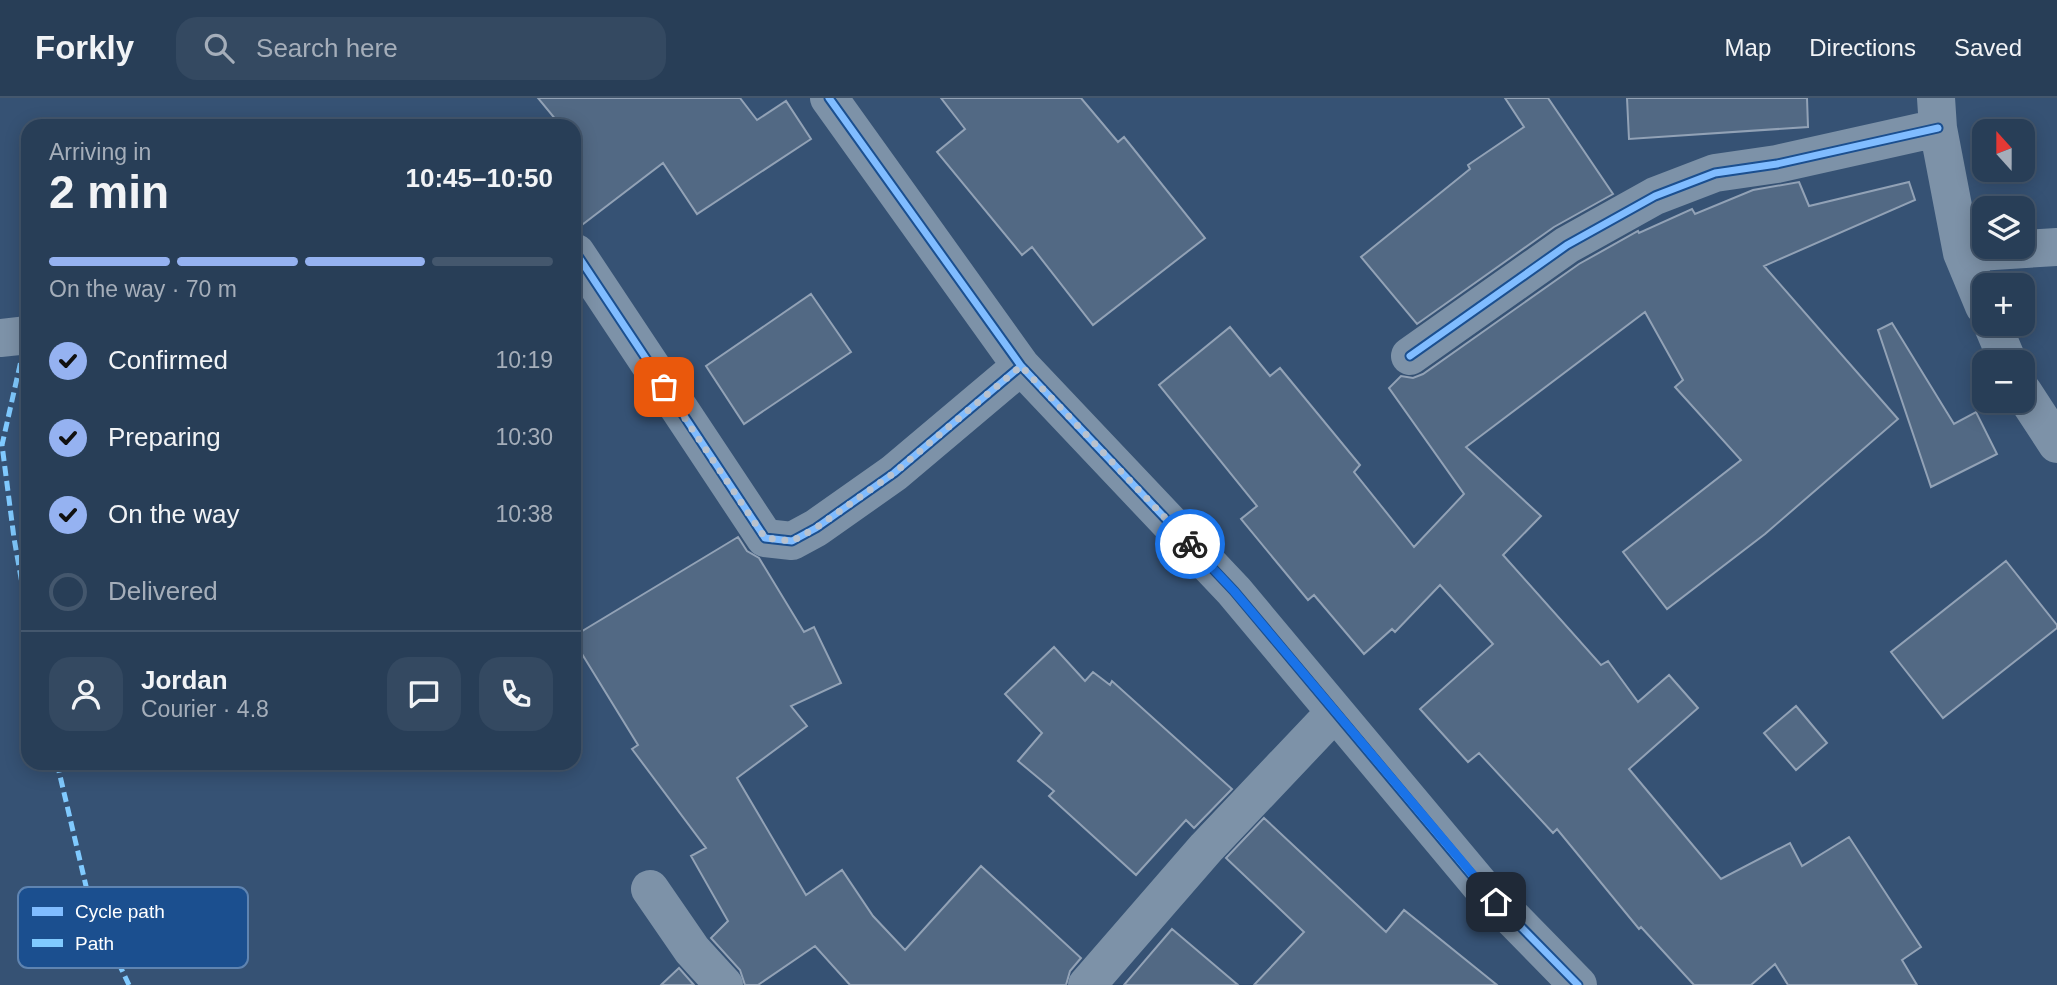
<!DOCTYPE html>
<html lang="en">
<head>
<meta charset="utf-8">
<style>
  body { margin:0; font-family:Helvetica,sans-serif; background:#344961; color:#f1f3f6; height:100vh; display:flex; flex-direction:column; font-size:26px; white-space:nowrap }
  * { box-sizing:border-box; margin:0 }
  p { font-size:23px; color:#a5aeba }
  .icon { flex:none; width:38px; height:38px; fill:none; stroke:currentColor; stroke-width:2; stroke-linecap:round; stroke-linejoin:round }
  .map { position:relative; flex:1; overflow:hidden }
  .panel { position:absolute; left:21px; top:21px; width:560px; height:651px; display:flex; flex-direction:column; background:#283e57; border-radius:21px; box-shadow:0 4px 18px #0003,0 0 0 2px #44576d }
  .panel>* { flex:none }
  .needle { width:46px; rotate:339deg }
  .controls { position:absolute; left:1972px; top:21px; display:grid; gap:14px }
  .controls a { display:grid; place-items:center; width:63px; height:63px; border-radius:14px; background:#283e57; box-shadow:0 4px 18px #0003,0 0 0 2px #44576d; font-size:35px }
  .pin { position:absolute; display:grid; place-items:center; width:60px; height:60px; color:#fff; margin:-30px; border-radius:14px; box-shadow:0 4px 10px #0006 }
  .courier { position:absolute; display:grid; place-items:center; width:70px; height:70px; margin:-35px; border:5px solid #1a73e8; border-radius:50%; background:#fff; color:#222; box-shadow:0 2px 9px #0007 }
  .headline em { font-style:normal; font-weight:800 }
  .headline div { display:flex; flex-direction:column-reverse }
  .headline { display:flex; align-items:center; justify-content:space-between; height:119px; padding:0 28px }
  h1 { font-size:46px; font-weight:800; line-height:52px }
  .bar { display:grid; grid-template-columns:repeat(4,1fr); gap:10px 7px; align-content:center; height:84px; padding:0 28px }
  .bar i { height:9px; border-radius:5px; background:#44576d }
  .bar .on { background:#95b2f1 }
  .bar p { grid-column:span 4 }
  .line { display:flex; align-items:center; gap:18px; padding:0 28px; border-top:2px solid #44576d }
  .line div { flex:1 }
  .round { display:grid; place-items:center; flex:none; width:74px; height:74px; border-radius:21px; background:#344961 }
  ol { padding:0 28px; list-style:none }
  li { display:flex; align-items:center; gap:21px; height:77px }
  li p { margin-inline-start:auto }
  li .icon { padding:7px; border-radius:50%; background:#95b2f1; color:#111; stroke-width:4 }
  li:last-child { color:#a5aeba }
  li i { width:38px; height:38px; border:4px solid #44576d; border-radius:50% }
  header { display:flex; align-items:center; gap:42px; box-sizing:border-box; height:98px; padding:0 35px; background:#283e57; border-bottom:2px solid #44576d }
  header strong { font-size:33px }
  nav { display:flex; gap:38px; margin-inline-start:auto; font-size:24px }
  .search { width:490px; height:63px; background:#344961; display:flex; align-items:center; gap:18px; box-sizing:border-box; padding:0 24px; border-radius:21px; color:#a5aeba; font-size:26px }
  .map>svg:first-child { display:block }
</style>
</head>
<body>
<header>
<strong>Forkly</strong>
<div class="search"><svg class="icon" aria-label="search" viewBox="0 0 24 24"><circle cx="10" cy="10" r="6"/><path d="M15 15l6 6"/></svg>Search here</div>
<nav><a>Map</a><a>Directions</a><a>Saved</a></nav>
</header>
<div class="map">
<svg width="2057" height="887" viewBox="0 0 2057 887">
  <rect width="100%" height="100%" fill="#365274"/>
  <path fill="#526984" stroke="#92a2b6" stroke-width="2" d="M538,0h202l17,22 29,-19 25,38 -114,75 -34,-51 -89,68v-105h-13z
    M941,0h140l37,44 6,-5 81,101 -112,87 -61,-78 -10,8 -85,-103 28,-23z
    M1505,0h43l65,96 -59,33 -137,97 -56,-67 109,-88 -2,-4 56,-38z
    M1627,0h180l1,29 -179,12z
    M1799,84l10,24 100,-24 6,18 -151,66 134,153 -133,115 -98,75 -44,-57 118,-92 -66,-73 8,-7 -38,-68 -179,135 75,69 -38,39 98,110 7,-4 30,41 31,-27 29,33 -69,61 92,110 69,-36 12,23 47,-29 72,110 -19,13 15,25h-129l-13,-21 -24,21h-57l-53,-58 -2,2 -82,-100 -4,4 -74,-80 -11,9 -48,-53 73,-65 -53,-59 -45,47 -3,-3 -28,25 -50,-59 -6,5 -67,-81 16,-13 -98,-121 71,-58 40,49 10,-8 80,97 -6,7 60,75 50,-53 -75,-106 12,-12 12,2 10,-4 156,-110 59,-33 1,2 53,-24 3,5 58,-24z
    M811,196l40,58 -107,72 -38,-58z
    M1892,225l62,101 22,-12 21,42 -66,33 -53,-157z
    M738,439l9,14 12,7 45,74 10,-5 27,56 -50,23 16,20 -70,52 69,117 36,-25 31,46 32,34 76,-84 100,92 -11,13 -4,14h-216l-35,-39 -57,39h-13l-5,-15 -29,-32 17,-17 -37,-65 15,-8 -74,-99 6,-4 -64,-104v-5z
    M2006,463l51,64v3l-114,90 -52,-66z
    M1054,549l31,34 8,-9 17,13 2,-4 120,108 -38,39 -8,-8 -50,55 -87,-79 5,-5 -36,-30 24,-28 -37,-39z
    M1796,608l31,37 -31,27 -32,-37z
    M1264,720l122,114 18,-22 93,75h-243l50,-53 -78,-74z
    M1172,831l66,56h-114z
    M679,870l15,17h-33z"/>
  <g fill="none" stroke-linecap="round" stroke-linejoin="round">
    <path stroke="#7d92a8" stroke-width="38" d="M829,0l192,268 213,225 246,294 98,100
      M1936,0l2,30 24,125 22,53
      M576,155l189,285 27,3 24,-13 78,-55 127,-107
      M1962,155l95,-6
      M1992,226l16,38
      M0,240l28,-3
      M1410,258l157,-111 88,-49 60,-23 62,-9 161,-36
      M2023,294l34,52
      M650,791l42,61 32,35
      M1087,887l119,-137 129,-136"/>
    <path stroke="#80caff" stroke-width="5" stroke-dasharray="10 5" stroke-linecap="butt" d="M27,236l-25,111 12,93 14,80
      M57,665l33,140 39,82"/>
    <defs>
      <path id="cycleway" d="M829,0l192,268 213,225 246,294 98,100
        M576,155l189,285 27,3 24,-13 78,-55 127,-107
        M1410,258l157,-111 88,-49 60,-23 62,-9 161,-36"/>
    </defs>
    <use href="#cycleway" stroke="#1b4f8f" stroke-width="11"/>
    <use href="#cycleway" stroke="#80bcff" stroke-width="7"/>
  </g>
  <g fill="none" stroke-linecap="round" stroke-linejoin="round">
    <path stroke="#b9c2ce" stroke-width="7" stroke-dasharray="0 12.6" d="M664,289l101,151 27,3 24,-13 78,-55 127,-107 169,178"/>
    <path stroke="#1a73e8" stroke-width="9" d="M1190,446l44,47 262,311"/>
  </g>
  <rect x="18" y="789" width="230" height="81" rx="10" fill="#1b4f8f" stroke="#5f84b1" stroke-width="2"/>
  <rect x="32" y="809" width="31" height="9" fill="#80bcff"/>
  <rect x="32" y="841" width="31" height="8" fill="#80caff"/>
  <g font-size="19" fill="#fff">
    <text x="75" y="820">Cycle path</text>
    <text x="75" y="852">Path</text>
  </g>
</svg>
<div class="controls">
<a><svg class="needle" viewBox="-14 -14 28 28"><path d="M0-13l5 13h-10z" fill="#e53935"/><path d="M0 13l5-13h-10z" fill="#a5aeba"/></svg></a>
<a><svg class="icon" aria-label="layers" viewBox="0 0 24 24"><path d="M12 4l9 5-9 5-9-5zM3 14l9 5 9-5"/></svg></a>
<a>+</a>
<a>−</a>
</div>
<div class="pin" style="left:664px;top:289px;background:#ea580c"><svg class="icon" aria-label="bag" viewBox="0 0 24 24"><path d="M5 8h14l-1 12H6zM9 8a3 3 0 0 1 6 0"/></svg></div>
<div class="pin" style="left:1496px;top:804px;background:#1f2937"><svg class="icon" aria-label="home" viewBox="0 0 24 24"><path d="M3 11l9-7 9 7M6 9v11h12V9"/></svg></div>
<div class="courier" style="left:1190px;top:446px"><svg class="icon" aria-label="bike" viewBox="0 0 24 24"><circle cx="6" cy="16" r="4"/><circle cx="18" cy="16" r="4"/><path d="M6 16l4-8h5l3 8M10 8l3 8H6M13 5h3"/></svg></div>
<section class="panel">
<div class="headline"><div><h1>2 min</h1><p>Arriving in</p></div><em>10:45–10:50</em></div>
<div class="bar"><i class="on"></i><i class="on"></i><i class="on"></i><i></i><p>On the way · 70 m</p></div>
<ol>
<li><svg class="icon" aria-label="check" viewBox="0 0 24 24"><path d="M5 12l5 5 9-10"/></svg>Confirmed<p>10:19</p></li>
<li><svg class="icon" aria-label="check" viewBox="0 0 24 24"><path d="M5 12l5 5 9-10"/></svg>Preparing<p>10:30</p></li>
<li><svg class="icon" aria-label="check" viewBox="0 0 24 24"><path d="M5 12l5 5 9-10"/></svg>On the way<p>10:38</p></li>
<li><i></i>Delivered</li>
</ol>
<div class="line" style="height:126px"><a class="round"><svg class="icon" aria-label="person" viewBox="0 0 24 24"><circle cx="12" cy="8" r="4"/><path d="M4 21q1-7 8-7t8 7"/></svg></a><div><b>Jordan</b><p>Courier · 4.8</p></div><a class="round"><svg class="icon" aria-label="chat" viewBox="0 0 24 24"><path d="M4 5h16v11H9l-5 4z"/></svg></a><a class="round"><svg class="icon" aria-label="phone" viewBox="0 0 24 24"><path d="M5 4h4l2 5-3 2q2 4 5 5l2-3 5 2v4C11 20 4 13 5 4z"/></svg></a></div>
</section>
</div>
</body>
</html>
